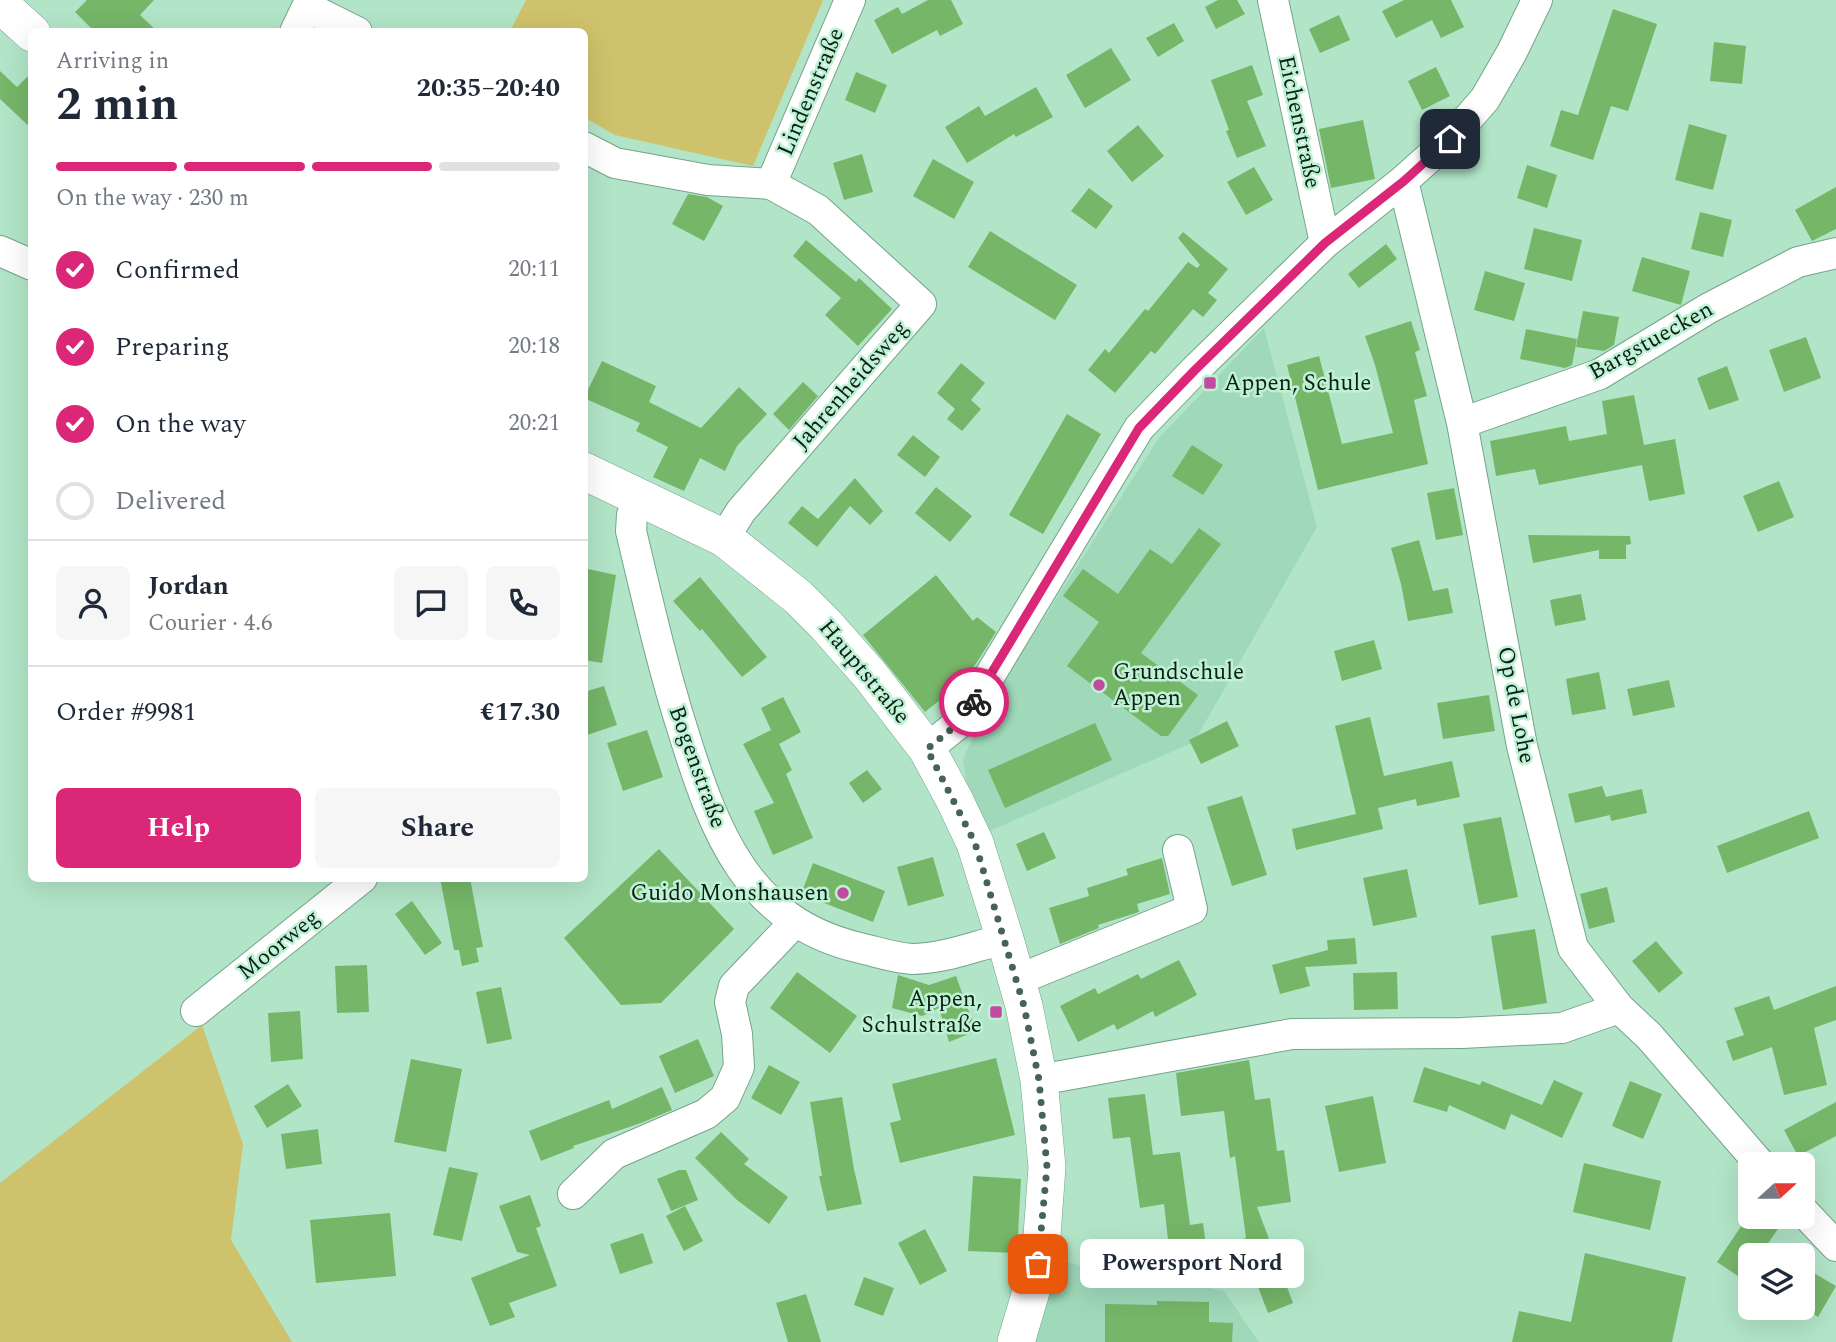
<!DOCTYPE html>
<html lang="en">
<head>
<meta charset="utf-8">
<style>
  body { margin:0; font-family:Spectral,serif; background:#f6f6f7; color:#1f2937; height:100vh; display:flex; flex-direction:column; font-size:26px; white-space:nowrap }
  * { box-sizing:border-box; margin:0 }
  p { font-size:23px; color:#747a83 }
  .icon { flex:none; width:38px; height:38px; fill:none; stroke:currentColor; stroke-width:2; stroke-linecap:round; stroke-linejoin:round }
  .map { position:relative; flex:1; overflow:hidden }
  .panel { position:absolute; left:28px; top:28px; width:560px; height:854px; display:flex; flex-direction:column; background:#fff; border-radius:10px; box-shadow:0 7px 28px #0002 }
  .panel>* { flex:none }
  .needle { width:46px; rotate:69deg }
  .fabs { position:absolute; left:1738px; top:1152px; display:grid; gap:14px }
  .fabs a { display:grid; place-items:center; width:77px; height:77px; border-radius:10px; background:#fff; box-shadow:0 7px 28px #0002; font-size:35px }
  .pin { position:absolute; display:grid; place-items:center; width:60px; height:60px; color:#fff; margin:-30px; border-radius:14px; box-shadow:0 4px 10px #0006 }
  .courier { position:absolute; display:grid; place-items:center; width:70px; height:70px; margin:-35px; border:5px solid #db2777; border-radius:50%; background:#fff; color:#222; box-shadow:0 2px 9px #0007 }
  .bubble { position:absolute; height:49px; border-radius:10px; background:#fff; box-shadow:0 7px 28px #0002; font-size:23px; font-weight:700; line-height:49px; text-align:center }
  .overview em { font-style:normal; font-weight:700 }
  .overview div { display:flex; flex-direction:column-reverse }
  .overview { display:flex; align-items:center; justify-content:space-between; height:119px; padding:0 28px }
  h1 { font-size:46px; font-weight:700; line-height:52px }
  .bar { display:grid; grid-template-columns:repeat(4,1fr); gap:10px 7px; align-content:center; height:84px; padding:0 28px }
  .bar i { height:9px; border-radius:5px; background:#e0e1e3 }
  .bar .current { background:#db2777 }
  .bar p { grid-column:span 4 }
  .line { display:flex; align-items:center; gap:18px; padding:0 28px; border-top:2px solid #e0e1e3 }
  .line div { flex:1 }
  .round { display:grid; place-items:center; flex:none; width:74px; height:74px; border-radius:10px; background:#f6f6f7 }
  ol { padding:0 28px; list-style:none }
  li { display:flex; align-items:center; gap:21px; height:77px }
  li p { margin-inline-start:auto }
  li .icon { padding:7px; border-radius:50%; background:#db2777; color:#fff; stroke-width:4 }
  li:last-child { color:#747a83 }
  li i { width:38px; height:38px; border:4px solid #e0e1e3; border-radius:50% }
  .cta { display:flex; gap:14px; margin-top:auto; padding:14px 28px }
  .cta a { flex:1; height:80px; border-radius:10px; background:#db2777; color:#fff; font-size:28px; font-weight:700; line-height:80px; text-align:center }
  .cta a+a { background:#f6f6f7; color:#1f2937 }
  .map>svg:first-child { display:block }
</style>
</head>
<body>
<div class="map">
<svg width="1836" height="1342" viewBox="0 0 1836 1342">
  <rect width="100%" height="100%" fill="#b2e5c8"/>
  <path fill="#9fd9ba" d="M1264,328l53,199 -123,215 -209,91 -19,-52 -3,-22 25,-53 170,-267z
    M1058,1261l166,30 35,51h-225z"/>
  <path fill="#cfc26c" d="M526,0h297l-70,166 -138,-31 -30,-17 -1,-86 -74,-1z
    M202,1025l41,119 -12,96 61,102h-292v-159z"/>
  <path fill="#75b669" d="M87,0h67l-14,15 18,17h-63l-20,-20z
    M928,0h23l12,24 -23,12 -3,-6 -45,24 -18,-34 24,-13 4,7z
    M1218,0h19l8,14 -29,15 -11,-22z
    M1404,0h47l13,27 -23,11 -9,-18 -36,18 -14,-27z
    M1613,9l44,15 -29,87 -17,-5 -18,54 -43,-14 11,-36 17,5z
    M1339,15l11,25 -30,13 -11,-24z
    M1174,23l10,18 -26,16 -12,-19z
    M1714,42l32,4 -4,38 -32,-3z
    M1111,48l20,32 -46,28 -19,-33z
    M1252,65l11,30 -16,6 19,45 -29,12 -11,-27 3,-1 -18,-50z
    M1436,67l14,29 -28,14 -14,-29z
    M0,71l17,16 15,-15v57l-32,-30z
    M856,72l31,13 -12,28 -30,-13z
    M1036,87l17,30 -37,20 -2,-3 -47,29 -22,-36 34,-21 6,10z
    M1363,120l12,59 -44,9 -12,-59z
    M1689,124l38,11 -14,55 -38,-10z
    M1138,125l26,31 -32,26 -25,-31z
    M862,154l11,38 -29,8 -11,-37z
    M933,159l41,23 -20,37 -41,-23z
    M1527,165l30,10 -10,33 -30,-10z
    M1254,167l19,33 -27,15 -19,-33z
    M1836,187v42l-24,12 -17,-31z
    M1089,188l24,18 -17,23 -25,-18z
    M688,194l19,3 16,9 -19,35 -32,-17z
    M1700,212l32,8 -9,37 -32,-8z
    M1534,228l48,12 -10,41 -48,-12z
    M990,231l87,54 -22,35 -87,-53z
    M1183,232l45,37 -20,24 9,7 -14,17 -10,-8 -38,45 -4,-3 -36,42 -27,-23 17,-21 4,4 36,-44 3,2 40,-49 9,6 3,-3 -22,-27z
    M806,240l50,42 3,-4 33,31 -34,37 -33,-31 16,-17 -48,-42z
    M1386,244l11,15 -38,29 -11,-14z
    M1642,257l48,14 -9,34 -49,-14z
    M1485,271l40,12 -11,38 -40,-11z
    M1583,311l36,6 -5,28 -10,6 -28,-4z
    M1411,321l9,29 -5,2 12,44 -13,4 14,64 -110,26 -31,-125 32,-9 23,88 51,-11 -18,-68 -10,-29z
    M1526,329l51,10 -5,26 -7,3 -45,-9z
    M1806,337l15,41 -37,14 -15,-42z
    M602,361l54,25 -7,16 52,26 38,-41 28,27 -30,32 -12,25 -25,-13 -16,33 -31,-14 15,-30 -32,-16 4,-8 -56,-25z
    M961,363l24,20 -14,17 10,9 -19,22 -15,-12 8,-10 -18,-16z
    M1727,366l12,34 -30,10 -12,-32z
    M803,382l15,14 -29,34 -16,-16z
    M1634,395l10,50 31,-6 10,55 -36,7 -7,-36 -103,20 -4,-16 -39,7 -6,-35 76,-15 3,15 38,-7 -5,-33z
    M1067,414l34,20 -58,100 -34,-19z
    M913,435l27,22 -15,20 -28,-22z
    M1192,445l31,20 -20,30 -31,-19z
    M855,478l28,33 -13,14 -20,-19 -33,41 -29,-24 14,-17 16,13z
    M1779,481l15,36 -36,15 -15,-36z
    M936,487l36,29 -22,26 -35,-29z
    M1454,488l9,47 -27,5 -9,-47z
    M1199,528l22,16 -80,109 57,42 -30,41h-7l-94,-70 32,-44 -36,-26 20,-27 35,25 32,-45 22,15z
    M1528,535l102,1 1,8 -5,1v14h-27v-9l-66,13z
    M1419,540l14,51 15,-3 5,25 -45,8 -7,-37 -10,-36z
    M588,569l28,6 -14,88 -18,-3v-57l3,-16 -3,-1v-4z
    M936,575l37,46 4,-4 19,15 -19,30 -12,15 2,1 -42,34 -62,-77z
    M700,577l67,80 -25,20 -40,-48 -2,2 -27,-30z
    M1581,594l5,26 -31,6 -5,-26z
    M1374,640l8,29 -40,12 -8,-30z
    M1599,672l7,37 -34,6 -6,-36z
    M1669,680l6,27 -42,9 -6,-27z
    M604,686l13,39 -33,11v-44z
    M1489,695l6,36 -52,8 -6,-36z
    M783,697l18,35 -22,12 13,26 -6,4 27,64 -40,17 -19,-44 20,-8 -31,-59 28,-14 -10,-22z
    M1370,717l14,59 68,-15 8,36 -43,9 -1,-7 -38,9 5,21 -87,21 -4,-21 64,-15 -21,-88z
    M1227,721l12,25 -38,18 -12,-24z
    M1095,723l17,37 -107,48 -17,-38z
    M647,730l16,47 -40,14 -16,-48z
    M867,770l15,19 -19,14 -14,-20z
    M1602,786l4,11 36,-8 5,24 -36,8 -1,-6 -35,8 -7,-29z
    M1242,796l25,79 -35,11 -25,-79z
    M1809,811l10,27 -92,35 -10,-27z
    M1501,817l17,80 -39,8 -16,-81z
    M1044,832l12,26 -29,13 -11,-27z
    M659,849l75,80 -73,74 -40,2 -57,-67z
    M933,857l11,39 -36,10 -11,-39z
    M1162,858l8,36 -33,10 2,8 -41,13 1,3 -39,16 -11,-36 40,-12 -2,-8 41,-13 -2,-6z
    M813,863l72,28 -12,31 -72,-28z
    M1407,869l10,48 -44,9 -10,-48z
    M440,878h30l13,69 -7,1 3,14 -17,4 -3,-16h-5z
    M1607,887l8,35 -26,7 -9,-35z
    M412,901l30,42 -17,12 -30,-41z
    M1535,929l12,74 -44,7 -12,-74z
    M1355,938l2,26 -52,3 5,19 -30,8 -8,-29 56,-15 -1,-10z
    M1656,941l27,32 -24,20 -27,-32z
    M1179,960l18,35 -42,22 -2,-6 -36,19 -3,-6 -36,18 -18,-36 35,-18 3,6 40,-20 3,5z
    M367,965l2,47 -32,1 -2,-47z
    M797,972l60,44 -27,37 -60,-45z
    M1397,972l1,37 -44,1 -1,-37z
    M898,975l31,10 27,-9 20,55 -27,11 -10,-34 -17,8 -30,-8z
    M1836,986v34l-22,8 13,57 -43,10 -12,-48 -39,14 -7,-20 18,-6 -10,-27 35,-12 5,14z
    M501,987l11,52 -25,5 -11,-52z
    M300,1011l3,48 -32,3 -3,-49z
    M698,1039l16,37 -39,17 -16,-37z
    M996,1058l19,77 -115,28 -10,-40 11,-3 -9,-36z
    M411,1059l51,10 -16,83 -52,-10z
    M1249,1060l6,40 15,-2 7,53 7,-1 7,52 -34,5 36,96 -25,10 -28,-73 6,-2 -11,-82 -5,2 -6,-47 -43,5 -5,-43z
    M769,1065l31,17 -19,33 -30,-17z
    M1424,1067l56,18 2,-4 60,24 12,-25 29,13 -21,45 -51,-24 -6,16 -56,-25 -2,7 -34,-10z
    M1630,1081l32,13 -19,45 -31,-13z
    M288,1084l14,22 -35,22 -13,-22z
    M662,1087l10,23 -31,13 -68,23 1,2 -33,13 -12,-30 80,-31 3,9z
    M1145,1094l8,61 27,-3 10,73 13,-2 5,38 -37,5 -7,-62 -24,4 -10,-71 -17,2 -5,-41z
    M1373,1096l13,67 -47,9 -14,-66z
    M842,1097l12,72 8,35 -35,7 -8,-35h3l-12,-74z
    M1836,1102v34l-38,20 -14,-26z
    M318,1129l4,35 -36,5 -5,-35z
    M721,1132l28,27 -5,5 44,33 -19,27 -32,-24 -42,-42z
    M1584,1163l77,18 -11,49 -77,-18z
    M449,1167l29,6 -16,68 -29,-6z
    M679,1170h7l12,30 -27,11 -14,-32z
    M973,1176l48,3 -4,74 -49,-2z
    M530,1195l11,31 -5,2 21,58 -48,17 6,14 -25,9 -19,-48 59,-23 -13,-3 -18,-46z
    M685,1206l18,35 -19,10 -18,-35z
    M390,1213l6,63 -80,7 -6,-63z
    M1748,1216h18l14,10 -20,29h-10v15l-6,10 -27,-18z
    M925,1229l22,42 -27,14 -22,-42z
    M643,1233l10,30 -33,11 -10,-30z
    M1585,1253l101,24 -14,65h-160l7,-31 52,11z
    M1812,1272l24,14 -18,31 -16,-10v-20z
    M864,1277l30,11 -11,28 -29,-11z
    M806,1294l15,48h-33l-12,-39z
    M1157,1301l52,1v20l24,1 -1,19h-127v-38l52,1z"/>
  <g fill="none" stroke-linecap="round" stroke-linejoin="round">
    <defs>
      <path id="minor" d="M1273,0l52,243
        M295,32l12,-25 50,25
        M584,147l31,16 93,17 63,4 47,26 103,94 -180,207 -17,27
        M1403,181l59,242 60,323 51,202 46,60 30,28 111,128
        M771,184l79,-184
        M0,251l32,14
        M1462,423l138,-49 109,-66 89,-46 38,-9
        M639,496l-7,19 -1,16c16,67 31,134 52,200 31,100 64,191 177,217 17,4 34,10 52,11 32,0 62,-13 93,-20
        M927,749l32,-26 10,-13 170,-282 56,-58 130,-127 78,-62 47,-42 35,-40 27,-47 25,-52
        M1017,980l175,-71 -14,-59
        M196,1011l166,-133
        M1039,1080l253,-46 170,-1 100,-5 57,-20
        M573,1194l41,-40 92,-40 19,-16 14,-31 -2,-33 -7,-32 4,-16 60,-63
        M1802,1210l34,36"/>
      <path id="major" d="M0,4l32,29
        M584,471l140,67 74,59 28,28 44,50 57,74 27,50 21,44 30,96 19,67 15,74 8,87 -6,82 -6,29 -19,64"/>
    </defs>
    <use href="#minor" stroke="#73a48a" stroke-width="32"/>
    <use href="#major" stroke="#73a48a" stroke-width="38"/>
    <use href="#minor" stroke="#fff" stroke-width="30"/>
    <use href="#major" stroke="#fff" stroke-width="37"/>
  </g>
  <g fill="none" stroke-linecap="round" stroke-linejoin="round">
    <path stroke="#456454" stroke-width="7" stroke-dasharray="0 12.6" d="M974,702l-15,21 -32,26 48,94 49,163 15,74 8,87 -9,97"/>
    <path stroke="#db2777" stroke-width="9" d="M974,702l165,-274 56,-58 130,-127 79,-62 46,-42"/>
  </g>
  <g fill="#c24ba0" stroke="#bff2d5" stroke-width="2.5">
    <rect x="1203" y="376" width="14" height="14" rx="3.5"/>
    <circle cx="1099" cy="685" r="7"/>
    <circle cx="843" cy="893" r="7"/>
    <rect x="989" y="1005" width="14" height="14" rx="3.5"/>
  </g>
  <g text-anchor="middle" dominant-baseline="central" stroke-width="5" stroke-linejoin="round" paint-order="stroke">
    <g font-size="23" fill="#0b1f15" stroke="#bff2d5">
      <text transform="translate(811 92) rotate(-67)">Lindenstraße</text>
      <text transform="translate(1299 122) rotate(78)">Eichenstraße</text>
      <text transform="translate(1651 341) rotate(-29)">Bargstuecken</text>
      <text transform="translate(851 385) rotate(-49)">Jahrenheidsweg</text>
      <text transform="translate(864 672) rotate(50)">Hauptstraße</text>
      <text transform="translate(1516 705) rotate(79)">Op de Lohe</text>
      <text transform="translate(697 767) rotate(70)">Bogenstraße</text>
      <text transform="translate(279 945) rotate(-39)">Moorweg</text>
    </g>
    <g font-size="23" fill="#0b1f15" stroke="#bff2d5" text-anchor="start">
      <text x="1224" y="383">Appen, Schule</text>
      <text x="1113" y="672">Grundschule<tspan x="1113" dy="26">Appen</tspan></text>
      <text x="829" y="893" text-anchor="end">Guido Monshausen</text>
      <text x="982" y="999" text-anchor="end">Appen,<tspan x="982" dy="26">Schulstraße</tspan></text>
    </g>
  </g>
</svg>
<div class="fabs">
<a><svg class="needle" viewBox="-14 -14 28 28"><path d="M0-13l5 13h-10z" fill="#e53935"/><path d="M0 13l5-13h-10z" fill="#747a83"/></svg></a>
<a><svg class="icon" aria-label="layers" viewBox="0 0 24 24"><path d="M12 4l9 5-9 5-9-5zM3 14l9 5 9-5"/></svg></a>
</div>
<div class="pin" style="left:1038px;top:1264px;background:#ea580c"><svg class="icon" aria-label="bag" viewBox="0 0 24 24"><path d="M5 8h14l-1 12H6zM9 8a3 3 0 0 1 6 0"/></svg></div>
<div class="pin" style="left:1450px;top:139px;background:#1f2937"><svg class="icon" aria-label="home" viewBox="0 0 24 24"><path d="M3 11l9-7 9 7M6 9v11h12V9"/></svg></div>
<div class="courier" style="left:974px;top:702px"><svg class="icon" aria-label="bike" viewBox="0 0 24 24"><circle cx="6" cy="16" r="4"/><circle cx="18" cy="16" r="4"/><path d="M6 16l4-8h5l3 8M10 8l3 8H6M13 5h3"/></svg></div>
<div class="bubble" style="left:1080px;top:1239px;width:224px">Powersport Nord</div>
<section class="panel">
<div class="overview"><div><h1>2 min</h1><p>Arriving in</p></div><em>20:35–20:40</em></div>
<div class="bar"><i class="current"></i><i class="current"></i><i class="current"></i><i></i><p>On the way · 230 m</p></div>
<ol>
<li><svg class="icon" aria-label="check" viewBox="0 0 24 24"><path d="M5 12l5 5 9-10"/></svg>Confirmed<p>20:11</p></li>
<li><svg class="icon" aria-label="check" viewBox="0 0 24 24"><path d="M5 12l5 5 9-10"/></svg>Preparing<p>20:18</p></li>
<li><svg class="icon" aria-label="check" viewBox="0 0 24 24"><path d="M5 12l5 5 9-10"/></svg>On the way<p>20:21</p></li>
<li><i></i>Delivered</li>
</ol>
<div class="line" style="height:126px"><a class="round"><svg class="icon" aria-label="person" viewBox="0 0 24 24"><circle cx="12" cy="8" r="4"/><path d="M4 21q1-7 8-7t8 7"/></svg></a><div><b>Jordan</b><p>Courier · 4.6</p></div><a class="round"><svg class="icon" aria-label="chat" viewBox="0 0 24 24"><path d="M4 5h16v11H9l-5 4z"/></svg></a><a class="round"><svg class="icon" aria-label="phone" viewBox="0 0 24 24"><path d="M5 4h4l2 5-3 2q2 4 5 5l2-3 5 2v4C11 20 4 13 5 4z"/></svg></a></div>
<div class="line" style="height:91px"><div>Order #9981</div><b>€17.30</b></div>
<div class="cta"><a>Help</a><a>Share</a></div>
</section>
</div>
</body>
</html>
